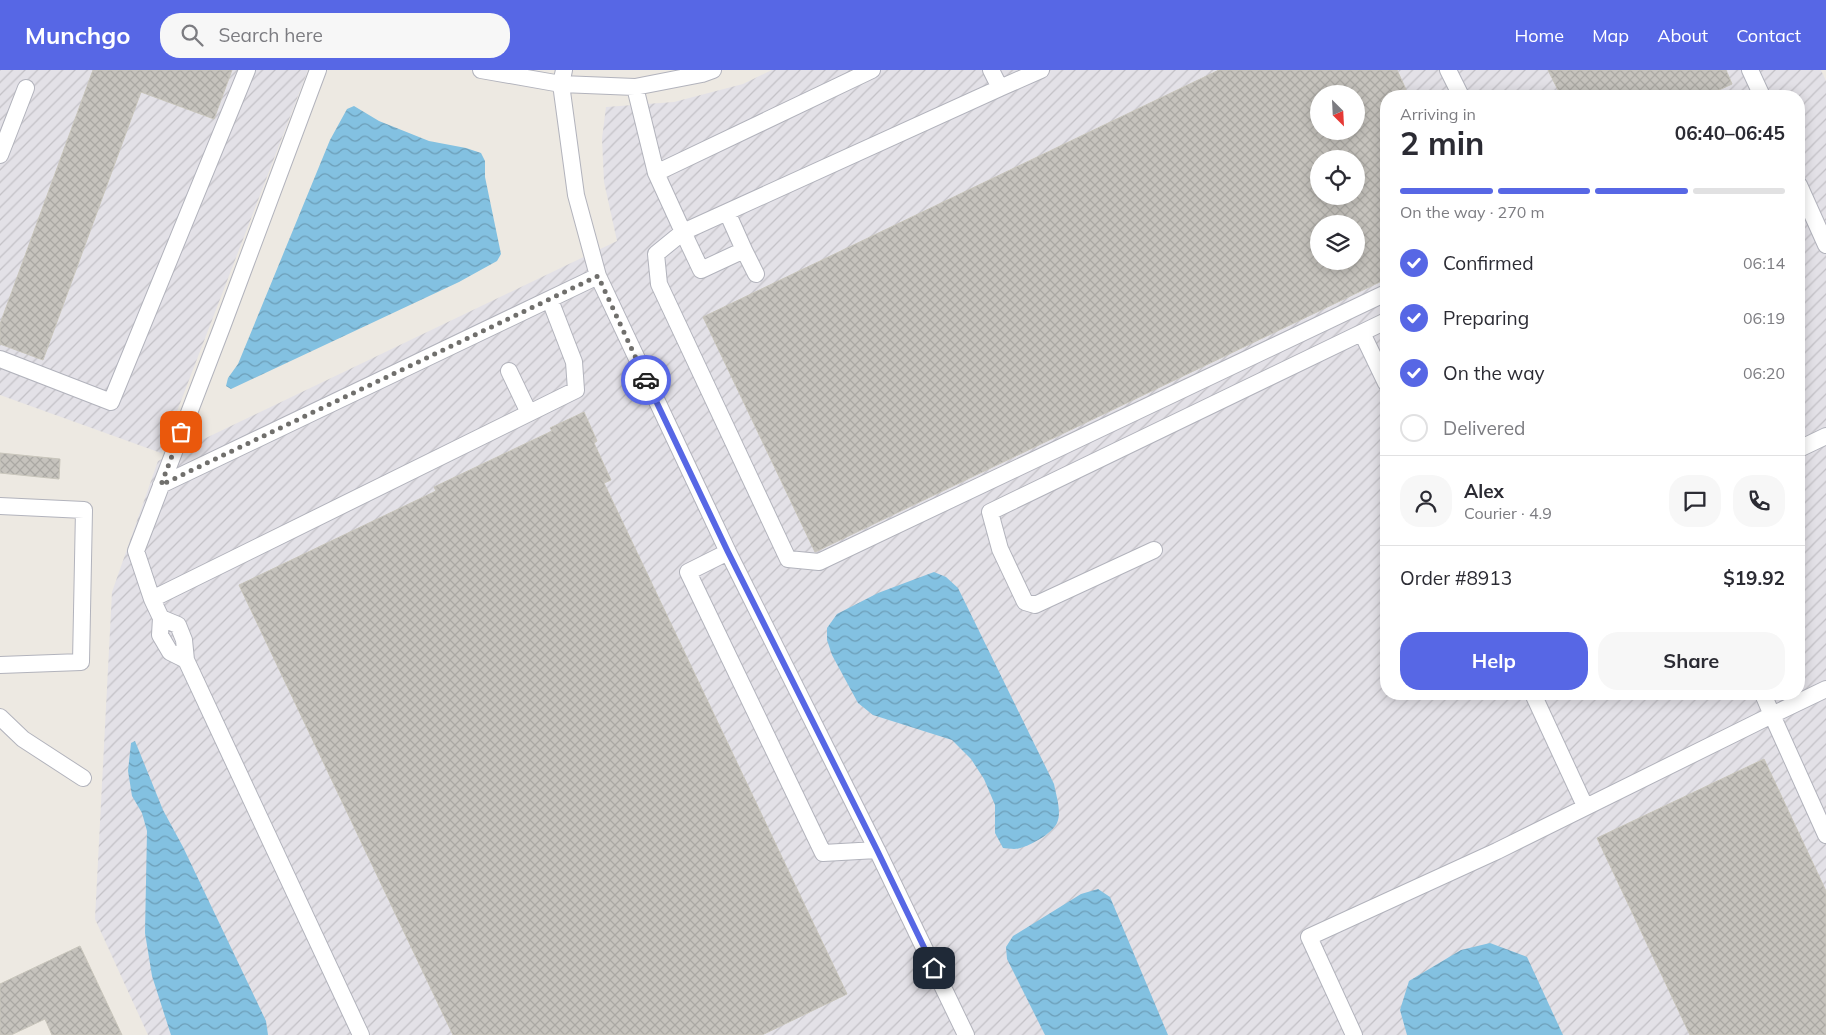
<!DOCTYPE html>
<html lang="en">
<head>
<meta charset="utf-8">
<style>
  body { margin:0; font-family:Mulish,sans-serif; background:#f7f7f7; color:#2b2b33; height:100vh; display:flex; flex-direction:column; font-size:19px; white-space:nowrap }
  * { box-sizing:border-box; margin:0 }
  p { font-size:16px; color:#7c7c81 }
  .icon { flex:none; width:28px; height:28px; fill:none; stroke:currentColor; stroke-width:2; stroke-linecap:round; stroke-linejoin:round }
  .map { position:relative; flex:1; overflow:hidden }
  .details { position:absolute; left:1380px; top:20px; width:425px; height:610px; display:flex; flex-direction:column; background:#fff; border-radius:20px; box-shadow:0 2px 12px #0003 }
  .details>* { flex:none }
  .needle { width:32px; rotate:156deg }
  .fabs { position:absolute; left:1310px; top:15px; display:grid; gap:10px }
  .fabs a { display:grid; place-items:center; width:55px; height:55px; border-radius:50%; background:#fff; box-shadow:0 2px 12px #0003; font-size:25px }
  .pin { position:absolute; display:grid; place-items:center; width:42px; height:42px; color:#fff; margin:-21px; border-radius:10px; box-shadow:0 2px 8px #0006 }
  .courier { position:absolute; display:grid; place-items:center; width:50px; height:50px; margin:-25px; border:4px solid #5767e5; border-radius:50%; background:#fff; color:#222; box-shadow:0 1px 6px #0007 }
  .overview em { font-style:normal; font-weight:700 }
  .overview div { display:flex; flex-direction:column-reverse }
  .overview { display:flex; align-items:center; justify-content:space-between; height:85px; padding:0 20px }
  h1 { font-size:32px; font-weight:700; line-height:38px }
  .bar { display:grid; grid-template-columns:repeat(4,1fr); gap:8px 5px; align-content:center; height:60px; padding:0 20px }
  .bar i { height:6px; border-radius:4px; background:#e1e1e2 }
  .bar .on { background:#5767e5 }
  .bar p { grid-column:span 4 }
  .line { display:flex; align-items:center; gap:12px; padding:0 20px; border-top:1px solid #e1e1e2 }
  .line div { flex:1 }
  .round { display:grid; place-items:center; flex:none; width:52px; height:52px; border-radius:20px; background:#f7f7f7 }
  ol { padding:0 20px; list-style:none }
  li { display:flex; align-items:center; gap:15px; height:55px }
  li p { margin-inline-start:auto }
  li .icon { padding:5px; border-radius:50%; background:#5767e5; color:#fff; stroke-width:4 }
  li:last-child { color:#7c7c81 }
  li i { width:28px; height:28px; border:2px solid #e1e1e2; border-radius:50% }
  .button { display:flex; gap:10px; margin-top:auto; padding:10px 20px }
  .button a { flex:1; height:58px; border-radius:20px; background:#5767e5; color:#fff; font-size:20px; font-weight:700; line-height:58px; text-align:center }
  .button a+a { background:#f7f7f7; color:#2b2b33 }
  header { display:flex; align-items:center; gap:30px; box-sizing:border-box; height:70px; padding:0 25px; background:#5767e5; color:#fff }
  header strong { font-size:24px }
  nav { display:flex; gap:28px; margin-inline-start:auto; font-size:18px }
  .search { width:350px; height:45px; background:#f7f7f7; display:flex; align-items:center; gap:12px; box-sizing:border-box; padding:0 18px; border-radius:20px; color:#7c7c81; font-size:19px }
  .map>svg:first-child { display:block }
</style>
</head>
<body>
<header>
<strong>Munchgo</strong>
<div class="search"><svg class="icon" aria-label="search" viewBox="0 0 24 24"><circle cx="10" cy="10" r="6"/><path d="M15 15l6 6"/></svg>Search here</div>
<nav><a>Home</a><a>Map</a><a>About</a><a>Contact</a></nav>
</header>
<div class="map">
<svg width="1826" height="965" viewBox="0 0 1826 965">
  <defs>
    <pattern id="industrial-furrows" width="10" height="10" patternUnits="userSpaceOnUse" patternTransform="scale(1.25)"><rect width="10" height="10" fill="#e3e1e7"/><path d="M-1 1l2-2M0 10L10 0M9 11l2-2" fill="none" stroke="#c3c1c6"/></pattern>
    <pattern id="water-waves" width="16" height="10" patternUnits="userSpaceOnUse" patternTransform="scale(1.25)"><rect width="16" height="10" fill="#83c1e1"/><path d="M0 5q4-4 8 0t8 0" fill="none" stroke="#6c9db7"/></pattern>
    <pattern id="building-cross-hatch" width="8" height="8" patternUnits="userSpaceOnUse" patternTransform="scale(1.25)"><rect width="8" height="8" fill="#c6c3bd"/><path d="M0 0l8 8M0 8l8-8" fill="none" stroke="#aaa8a3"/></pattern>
  </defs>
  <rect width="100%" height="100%" fill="#ede9e2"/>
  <path fill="url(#industrial-furrows)" fill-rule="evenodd" d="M0,0h308l-147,383 -161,-58z
    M772,0h1049l5,11v954h-1678l-53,-116 17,-327 46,-131 459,-220 -13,-59 -2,-43 4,-32 68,-5 69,-18zM1319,24h37v37h-37zM1386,26h413v598h-413zM1319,89h37v37h-37zM1319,154h37v37h-37z"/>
  <path fill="url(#water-waves)" d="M354,36l25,15 50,20 37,7 15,5 4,8v16l16,77 -4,7 -38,21 -228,107 -5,-3 2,-8 10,-14 92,-224 17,-31z
    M934,502l12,5 12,11 96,196c2,11 8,28 3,39 -5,11 -31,26 -43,26 -3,0 -8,-1 -11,-1l-8,-15v-28l-11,-26 -13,-20 -19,-19 -79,-25 -15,-12 -26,-48 -5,-15v-12l10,-14 41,-21z
    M135,671l28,69 20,37 83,174 2,14h-97l-19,-59 -7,-43 2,-102 -5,-18 -10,-17 -4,-25 3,-28z
    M1098,819l12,8 58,138h-123l-38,-76 -1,-12 7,-11 68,-42z
    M1490,873l37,14 36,78h-156l-7,-25 9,-29 52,-31z"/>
  <path fill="url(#building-cross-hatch)" stroke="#c8c5bb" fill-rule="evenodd" d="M93,0h139l-18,49 -73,-27 -98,268 -43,-16v-20z
    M1219,0h178l12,26h-23v183l-571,273 -112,-235zM1319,24h37v37h-37zM1319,89h37v37h-37zM1319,154h37v37h-37z
    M1548,0h178l6,14 -26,12h-145z
    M584,342l13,29 -3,2 17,37 -7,3 243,511 -85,41h-309l-214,-450 197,-94 -2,-4 118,-56 -2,-3z
    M0,383l60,6 -1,20 -59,-6z
    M1764,689l62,132v144h-136l-93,-197z
    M80,876l42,89h-70l-7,-16 -34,16h-11v-51z"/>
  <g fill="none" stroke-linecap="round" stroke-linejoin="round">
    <defs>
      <path id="minor" d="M318,0l-96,257 -86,224 16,48 424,-209 -2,-28 -24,-62
        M481,0l80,14 74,3 67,-13 11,-4
        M1448,0l13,26
        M1750,0l12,26
        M635,17l21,86 27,59 -27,22 3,30 129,275 31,3 567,-269
        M1000,18l41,-18
        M0,85l26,-67
        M656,103l216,-103
        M1799,115l27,60
        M727,142l17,38 -43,20 -18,-38 317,-144 -9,-18
        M744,180l12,24
        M598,206l130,276 149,298 -54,3 -135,-281 40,-20
        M1362,263l24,50
        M0,289l111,43 136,-332
        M509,301l20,42
        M1799,379l27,-13
        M161,415l437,-209 -22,-81 -15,-111 3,-14
        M0,436l84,4 -3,152 -81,3
        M1154,480l-119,55 -10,-3 -25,-53 -10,-37 396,-191
        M152,529l9,19 -1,17 10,17 16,8 -2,-20 -6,-15 -17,-7
        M186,590l175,375
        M1826,619l-54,26 54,120
        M1533,624l52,112
        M0,647l23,22 60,39
        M877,780l89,185
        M1354,965l-45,-98 188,-86 275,-136 -9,-21"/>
    </defs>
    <use href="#minor" stroke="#b2b3bc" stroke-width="18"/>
    <use href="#minor" stroke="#fff" stroke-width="16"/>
  </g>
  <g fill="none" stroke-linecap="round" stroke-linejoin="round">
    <path stroke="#706f6c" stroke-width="5" stroke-dasharray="0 9" d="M181,362l-20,53 437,-209 48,104"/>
    <path stroke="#5767e5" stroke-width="6" d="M646,310l82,172 149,298 57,118"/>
  </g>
</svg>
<div class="fabs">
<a><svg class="needle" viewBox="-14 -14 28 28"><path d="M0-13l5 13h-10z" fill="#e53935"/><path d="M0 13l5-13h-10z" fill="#7c7c81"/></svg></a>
<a><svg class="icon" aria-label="locate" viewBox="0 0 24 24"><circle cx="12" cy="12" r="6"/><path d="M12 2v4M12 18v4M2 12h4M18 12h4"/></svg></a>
<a><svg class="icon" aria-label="layers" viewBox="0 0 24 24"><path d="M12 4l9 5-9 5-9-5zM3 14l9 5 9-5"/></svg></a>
</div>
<div class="pin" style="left:181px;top:362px;background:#ea580c"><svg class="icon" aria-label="bag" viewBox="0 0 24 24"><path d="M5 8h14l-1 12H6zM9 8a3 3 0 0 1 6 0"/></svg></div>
<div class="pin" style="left:934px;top:898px;background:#1f2937"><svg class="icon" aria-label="home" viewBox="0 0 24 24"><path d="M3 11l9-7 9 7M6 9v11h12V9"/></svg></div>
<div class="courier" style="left:646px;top:310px"><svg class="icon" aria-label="car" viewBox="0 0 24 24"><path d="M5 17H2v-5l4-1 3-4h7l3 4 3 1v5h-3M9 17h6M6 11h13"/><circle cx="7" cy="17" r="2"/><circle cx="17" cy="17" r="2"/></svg></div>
<section class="details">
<div class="overview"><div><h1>2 min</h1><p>Arriving in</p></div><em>06:40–06:45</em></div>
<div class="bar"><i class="on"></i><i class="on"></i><i class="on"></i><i></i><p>On the way · 270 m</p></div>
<ol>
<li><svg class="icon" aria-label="check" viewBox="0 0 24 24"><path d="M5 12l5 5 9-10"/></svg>Confirmed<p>06:14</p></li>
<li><svg class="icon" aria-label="check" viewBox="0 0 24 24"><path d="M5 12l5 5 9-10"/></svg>Preparing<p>06:19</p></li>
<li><svg class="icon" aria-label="check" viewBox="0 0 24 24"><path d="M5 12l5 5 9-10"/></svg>On the way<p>06:20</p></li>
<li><i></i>Delivered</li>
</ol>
<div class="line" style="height:90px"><a class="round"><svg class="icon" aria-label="person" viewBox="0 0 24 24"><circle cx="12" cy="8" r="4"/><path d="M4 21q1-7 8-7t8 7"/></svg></a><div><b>Alex</b><p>Courier · 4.9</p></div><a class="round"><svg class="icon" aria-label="chat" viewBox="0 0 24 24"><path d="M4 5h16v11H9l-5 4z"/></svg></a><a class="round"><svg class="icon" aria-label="phone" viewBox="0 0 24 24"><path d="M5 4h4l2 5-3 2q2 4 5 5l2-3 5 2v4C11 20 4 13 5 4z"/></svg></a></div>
<div class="line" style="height:65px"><div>Order #8913</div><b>$19.92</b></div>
<div class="button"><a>Help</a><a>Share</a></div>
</section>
</div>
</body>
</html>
